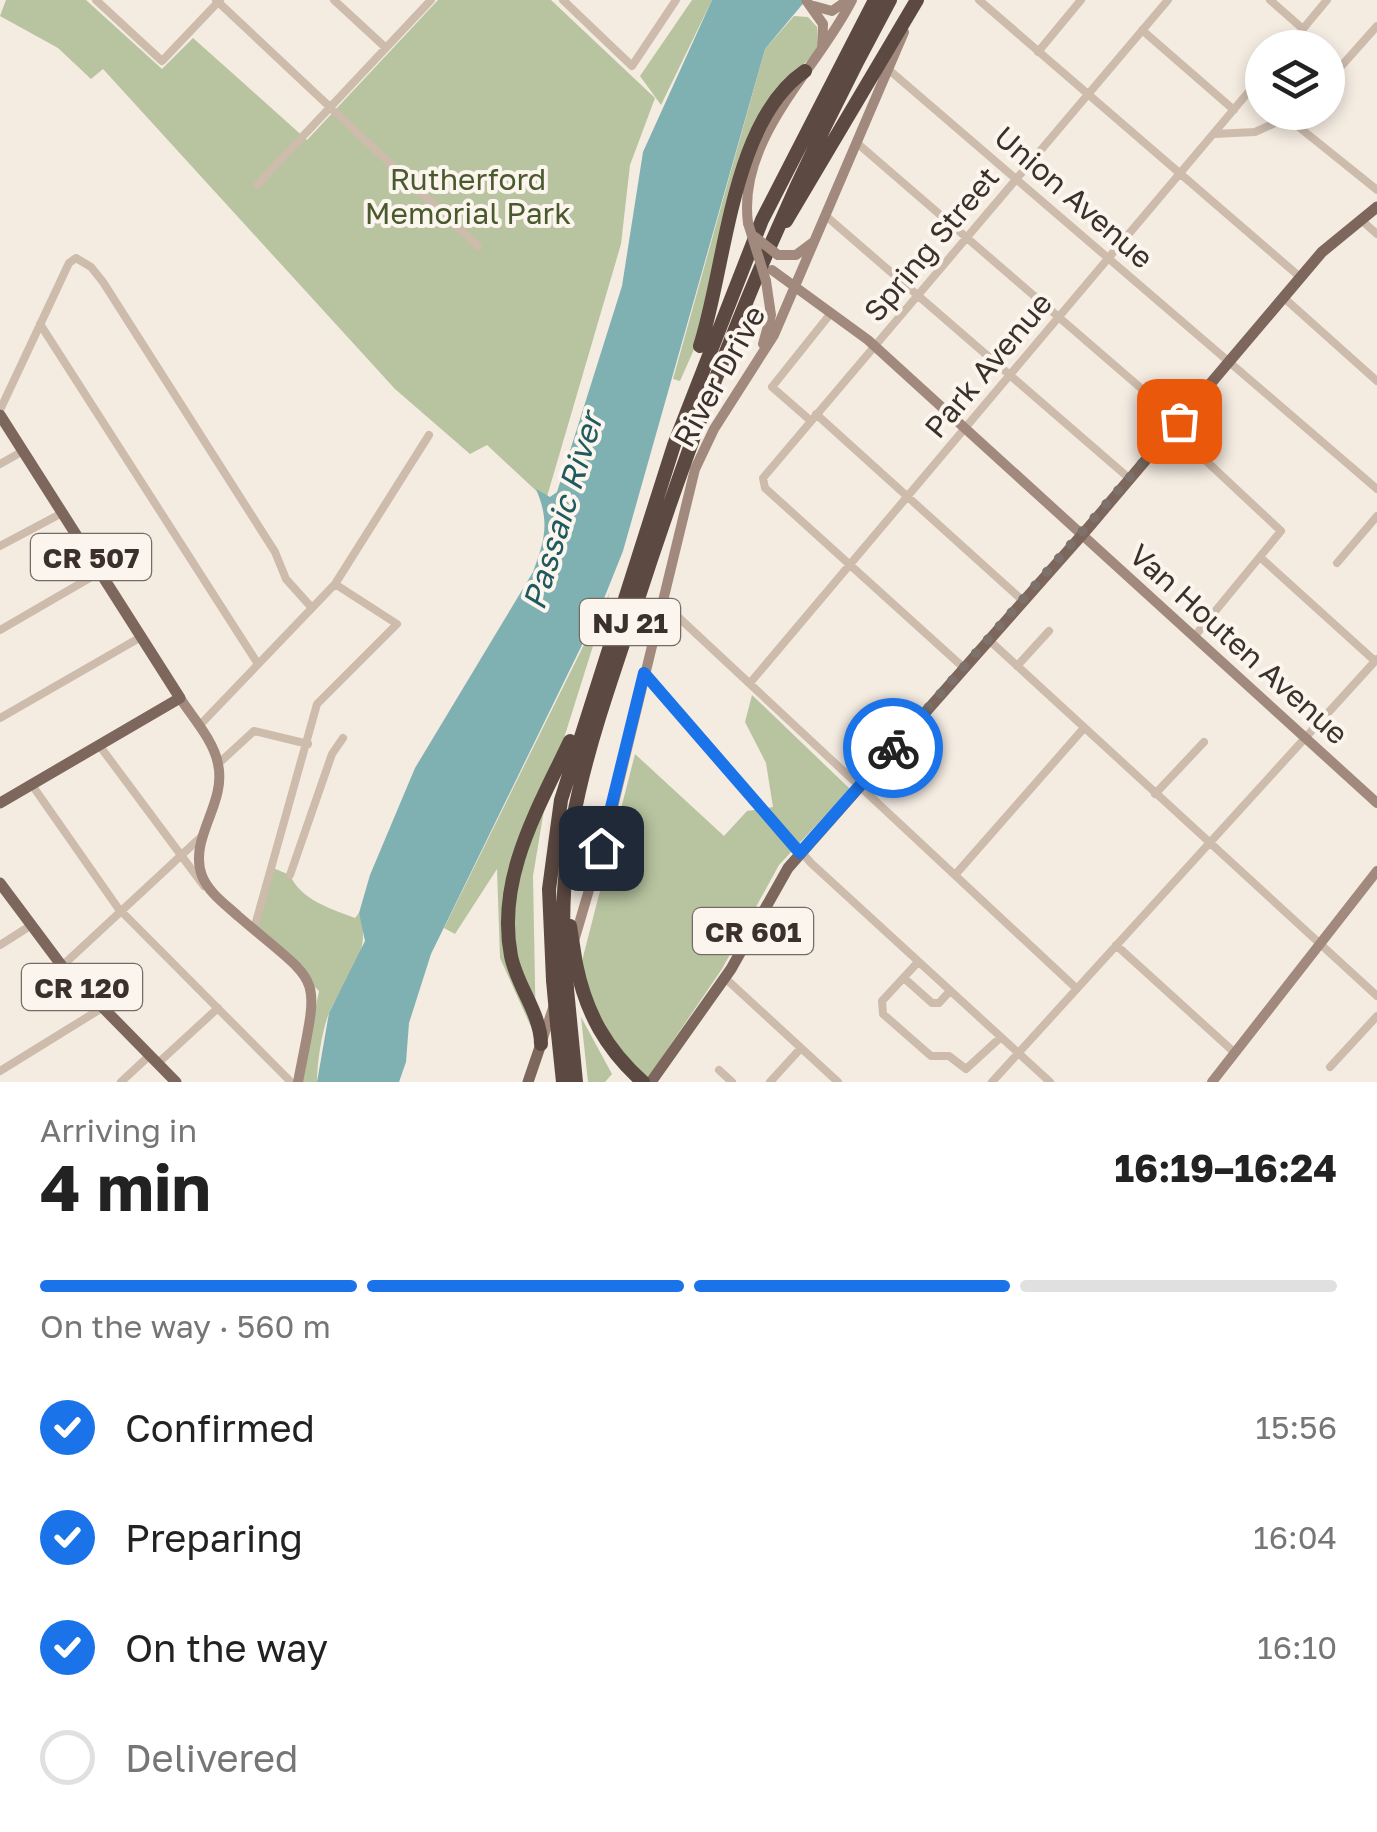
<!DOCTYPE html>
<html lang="en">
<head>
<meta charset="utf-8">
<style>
  body { margin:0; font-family:"Golos Text",sans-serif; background:#f2f2f2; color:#222; height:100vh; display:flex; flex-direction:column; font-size:38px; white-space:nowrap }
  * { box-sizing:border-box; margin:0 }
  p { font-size:32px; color:#767676 }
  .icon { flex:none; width:55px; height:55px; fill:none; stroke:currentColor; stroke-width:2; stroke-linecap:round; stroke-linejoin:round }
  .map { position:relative; height:1082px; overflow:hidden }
  .side { display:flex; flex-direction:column; background:#fff; flex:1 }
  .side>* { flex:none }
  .fabs { position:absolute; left:1245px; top:30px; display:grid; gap:20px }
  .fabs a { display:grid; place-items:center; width:100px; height:100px; border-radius:50%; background:#fff; box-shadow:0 5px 15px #0003; font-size:50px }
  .pin { position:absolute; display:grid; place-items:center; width:85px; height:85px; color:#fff; margin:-42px; border-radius:20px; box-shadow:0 5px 15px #0006 }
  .courier { position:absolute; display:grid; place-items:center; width:100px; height:100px; margin:-50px; border:8px solid #1a73e8; border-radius:50%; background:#fff; color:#222; box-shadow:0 2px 12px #0007 }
  .overview em { font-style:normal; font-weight:700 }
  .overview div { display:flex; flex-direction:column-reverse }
  .overview { display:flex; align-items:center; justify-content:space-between; height:170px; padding:0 40px }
  h1 { font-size:65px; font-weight:700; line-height:75px }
  .bar { display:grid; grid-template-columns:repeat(4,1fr); gap:15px 10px; align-content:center; height:120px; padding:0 40px }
  .bar i { height:12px; border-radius:8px; background:#e0e0e0 }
  .bar .active { background:#1a73e8 }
  .bar p { grid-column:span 4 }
  ol { padding:0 40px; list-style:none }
  li { display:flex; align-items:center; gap:30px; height:110px }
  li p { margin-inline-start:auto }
  li .icon { padding:10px; border-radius:50%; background:#1a73e8; color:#fff; stroke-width:4 }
  li:last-child { color:#767676 }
  li i { width:55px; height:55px; border:5px solid #e0e0e0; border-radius:50% }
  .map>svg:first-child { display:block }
</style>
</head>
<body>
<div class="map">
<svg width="1377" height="1082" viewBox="0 0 1377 1082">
  <rect width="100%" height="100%" fill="#f4ebe1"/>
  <path fill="#b8c4a0" d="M6,0h80l76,69 31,-31 114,102 131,-140h113l104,98 -25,67 -9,79 -75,256 -59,-55 -17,9 -75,-65 -292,-320 -12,10 -33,-31 -58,-32z
    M692,0h20l-51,105 -21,-29z
    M794,16l14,1 9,10v23l-39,42 -25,40 -54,206 -19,43 -7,-2 92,-330z
    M610,592l-63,200 -14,84 3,162 -36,-80 -3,-89 -42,65 -11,-6z
    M752,695l98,94 -71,76 -57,104 -75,110 -25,-20 -31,-49 -10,-45 54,-211 89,82 23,-25 26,-4 -7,-44 -21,-41z
    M273,868l17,7c11,25 41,34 65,43l4,-5c15,39 -15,66 -30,100 -7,18 -12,49 -12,69h-16l18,-91 -65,-62z
    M581,1017l31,57 -7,8h-17z"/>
  <path fill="#7fb0b2" d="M712,0h94l-41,49 -142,502 -22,55 -170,348 -22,69 -3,39 -7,20h-82l12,-69 36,-72 -6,-28 11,-38 45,-107 118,-196c12,-33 17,-50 3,-83l14,8 7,-5 65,-206 21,-134z"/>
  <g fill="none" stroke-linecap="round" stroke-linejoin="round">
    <path stroke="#cdbbac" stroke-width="8" d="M96,0l66,61 58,-61
      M216,0l262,246
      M334,0l52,48
      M563,0l69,66 44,-66
      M979,0l321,277
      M1270,0l33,29
      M1142,30l92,80
      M1287,48l40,-48
      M1038,52l43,-52
      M888,69l489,420
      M1328,81l49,-55
      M1290,120l87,70
      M1214,134l41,-2 45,-20
      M857,143l322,278
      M257,185l174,-185
      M826,216l304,263
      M1360,219l17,15
      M1283,297l94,84
      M40,324l218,340
      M0,410l69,-147 7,-5 15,9 12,15 172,270 11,27 26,29
      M816,414l207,187
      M811,421l-39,-34 59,-74
      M1172,429l109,102 -87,106
      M0,464l23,-13
      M0,546l62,-33
      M1261,558l114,103
      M1337,563l40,-47
      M661,601l415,387
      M0,630l100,-58
      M989,640l388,356
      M1017,666l32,-35
      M964,668l-199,-180 -2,-10 405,-478
      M644,673l167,190 239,219
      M750,683l512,-607
      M0,718l141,-81
      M199,726l136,-142 94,-149
      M99,745l105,141
      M218,764l36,-33 54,13
      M32,785l86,123 173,174
      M1155,794l49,-52
      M290,875l42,-121 11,-16
      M955,875l129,-147
      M254,929l63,-225 80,-80 -62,-40
      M0,945l30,-19
      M1116,945l119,108
      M918,962l-36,39 1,13 48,42h18l17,13 35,-32
      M62,966l139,-129
      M725,978l113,104
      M904,978l28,25h7l11,-12
      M157,1064l61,-56
      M1330,1067l47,-51
      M719,1070l13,12
      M0,1071l102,-63
      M121,1082l28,-26
      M770,1082l31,-34
      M992,1082l385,-423"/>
    <path stroke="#a18a7d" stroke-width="10" d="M806,0l17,24 -1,24
      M814,6l18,5 16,-11
      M748,223c-11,-85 69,-153 104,-223
      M778,255h18l16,-12
      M772,270l96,70 509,463
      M763,344l8,-29 -5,-34
      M180,698c13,20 34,43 38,66 9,40 -30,74 -16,112 7,17 23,28 36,40 86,74 82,52 60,166
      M574,941l37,-126 84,-346 19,-40 60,-94 130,-303
      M542,1041l12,-36
      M1212,1082l165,-211"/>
    <path stroke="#7d675c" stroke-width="11" d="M0,415l180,283 -180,105
      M0,883l62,83 114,116
      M528,1082l13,-38
      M651,1082l80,-113 57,-101 301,-341 233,-275 55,-45"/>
    <path stroke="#5c4a42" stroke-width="14" d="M786,221l131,-221
      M700,346c26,-80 31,-225 105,-275
      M564,946c-7,-119 34,-226 71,-338 70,-216 146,-408 255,-608
      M576,964c10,49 30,85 67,118
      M553,980l-4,-91 12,-89 113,-355 88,-225 113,-220
      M567,989l9,93
      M557,1024l6,58
      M541,1044c0,-30 -24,-58 -30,-88 -15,-78 27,-147 59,-215"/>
    <path stroke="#a18a7d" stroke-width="10" d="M748,223l18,58
      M755,237l23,18"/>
    <path stroke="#5c4a42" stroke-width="14" d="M570,926l6,38
      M564,946l3,43
      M553,980l4,44"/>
  </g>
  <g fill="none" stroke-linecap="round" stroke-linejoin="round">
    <path stroke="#7c716b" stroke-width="10" stroke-dasharray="0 18" d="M893,748l286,-327"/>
    <path stroke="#1a73e8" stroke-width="12" d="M601,848l43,-175 156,180 93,-105"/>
  </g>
  <g text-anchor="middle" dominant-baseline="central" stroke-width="8" stroke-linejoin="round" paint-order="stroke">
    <g fill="#fbf5ee" stroke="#756b66" stroke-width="2.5">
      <rect x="31" y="534" width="120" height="46" rx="8"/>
      <rect x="580" y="599" width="100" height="46" rx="8"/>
      <rect x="693" y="908" width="120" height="46" rx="8"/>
      <rect x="22" y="964" width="120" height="46" rx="8"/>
    </g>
    <g font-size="28" font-weight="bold" fill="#3b302b">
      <text x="91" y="557">CR 507</text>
      <text x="630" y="622">NJ 21</text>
      <text x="753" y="931">CR 601</text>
      <text x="82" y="987">CR 120</text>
    </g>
    <g font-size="30" fill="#4a5a2e" stroke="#fbf5ee">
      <text x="468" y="179">Rutherford<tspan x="468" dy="34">Memorial Park</tspan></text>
    </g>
    <g font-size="30" fill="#3b302b" stroke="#fbf5ee">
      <text transform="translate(1074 197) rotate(41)">Union Avenue</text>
      <text transform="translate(931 244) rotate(-50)">Spring Street</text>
      <text transform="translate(988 365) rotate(-50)">Park Avenue</text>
      <text transform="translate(719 376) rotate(-61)">River Drive</text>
      <text transform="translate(1239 644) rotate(42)">Van Houten Avenue</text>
    </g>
    <g font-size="32" font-style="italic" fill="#1f5a5e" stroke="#fbf5ee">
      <text transform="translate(562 511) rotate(-73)">Passaic River</text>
    </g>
  </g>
</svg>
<div class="fabs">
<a><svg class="icon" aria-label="layers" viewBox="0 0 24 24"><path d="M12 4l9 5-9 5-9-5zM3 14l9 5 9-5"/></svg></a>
</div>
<div class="pin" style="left:1179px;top:421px;background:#ea580c"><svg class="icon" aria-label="bag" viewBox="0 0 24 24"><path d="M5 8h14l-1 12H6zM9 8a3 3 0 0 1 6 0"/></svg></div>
<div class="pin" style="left:601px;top:848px;background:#1f2937"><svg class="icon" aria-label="home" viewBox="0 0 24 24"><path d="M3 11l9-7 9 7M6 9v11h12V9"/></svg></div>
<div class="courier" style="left:893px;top:748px"><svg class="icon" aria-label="bike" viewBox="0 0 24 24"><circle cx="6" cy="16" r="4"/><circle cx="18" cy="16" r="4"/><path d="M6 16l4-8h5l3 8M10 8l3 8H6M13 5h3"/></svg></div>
</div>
<section class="side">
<div class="overview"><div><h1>4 min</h1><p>Arriving in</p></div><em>16:19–16:24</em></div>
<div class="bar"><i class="active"></i><i class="active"></i><i class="active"></i><i></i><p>On the way · 560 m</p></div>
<ol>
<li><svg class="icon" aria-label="check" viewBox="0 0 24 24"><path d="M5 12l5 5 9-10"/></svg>Confirmed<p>15:56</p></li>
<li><svg class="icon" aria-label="check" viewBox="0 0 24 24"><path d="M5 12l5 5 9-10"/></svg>Preparing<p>16:04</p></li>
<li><svg class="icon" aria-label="check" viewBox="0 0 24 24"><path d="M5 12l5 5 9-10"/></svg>On the way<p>16:10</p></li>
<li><i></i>Delivered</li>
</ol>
</section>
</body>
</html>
